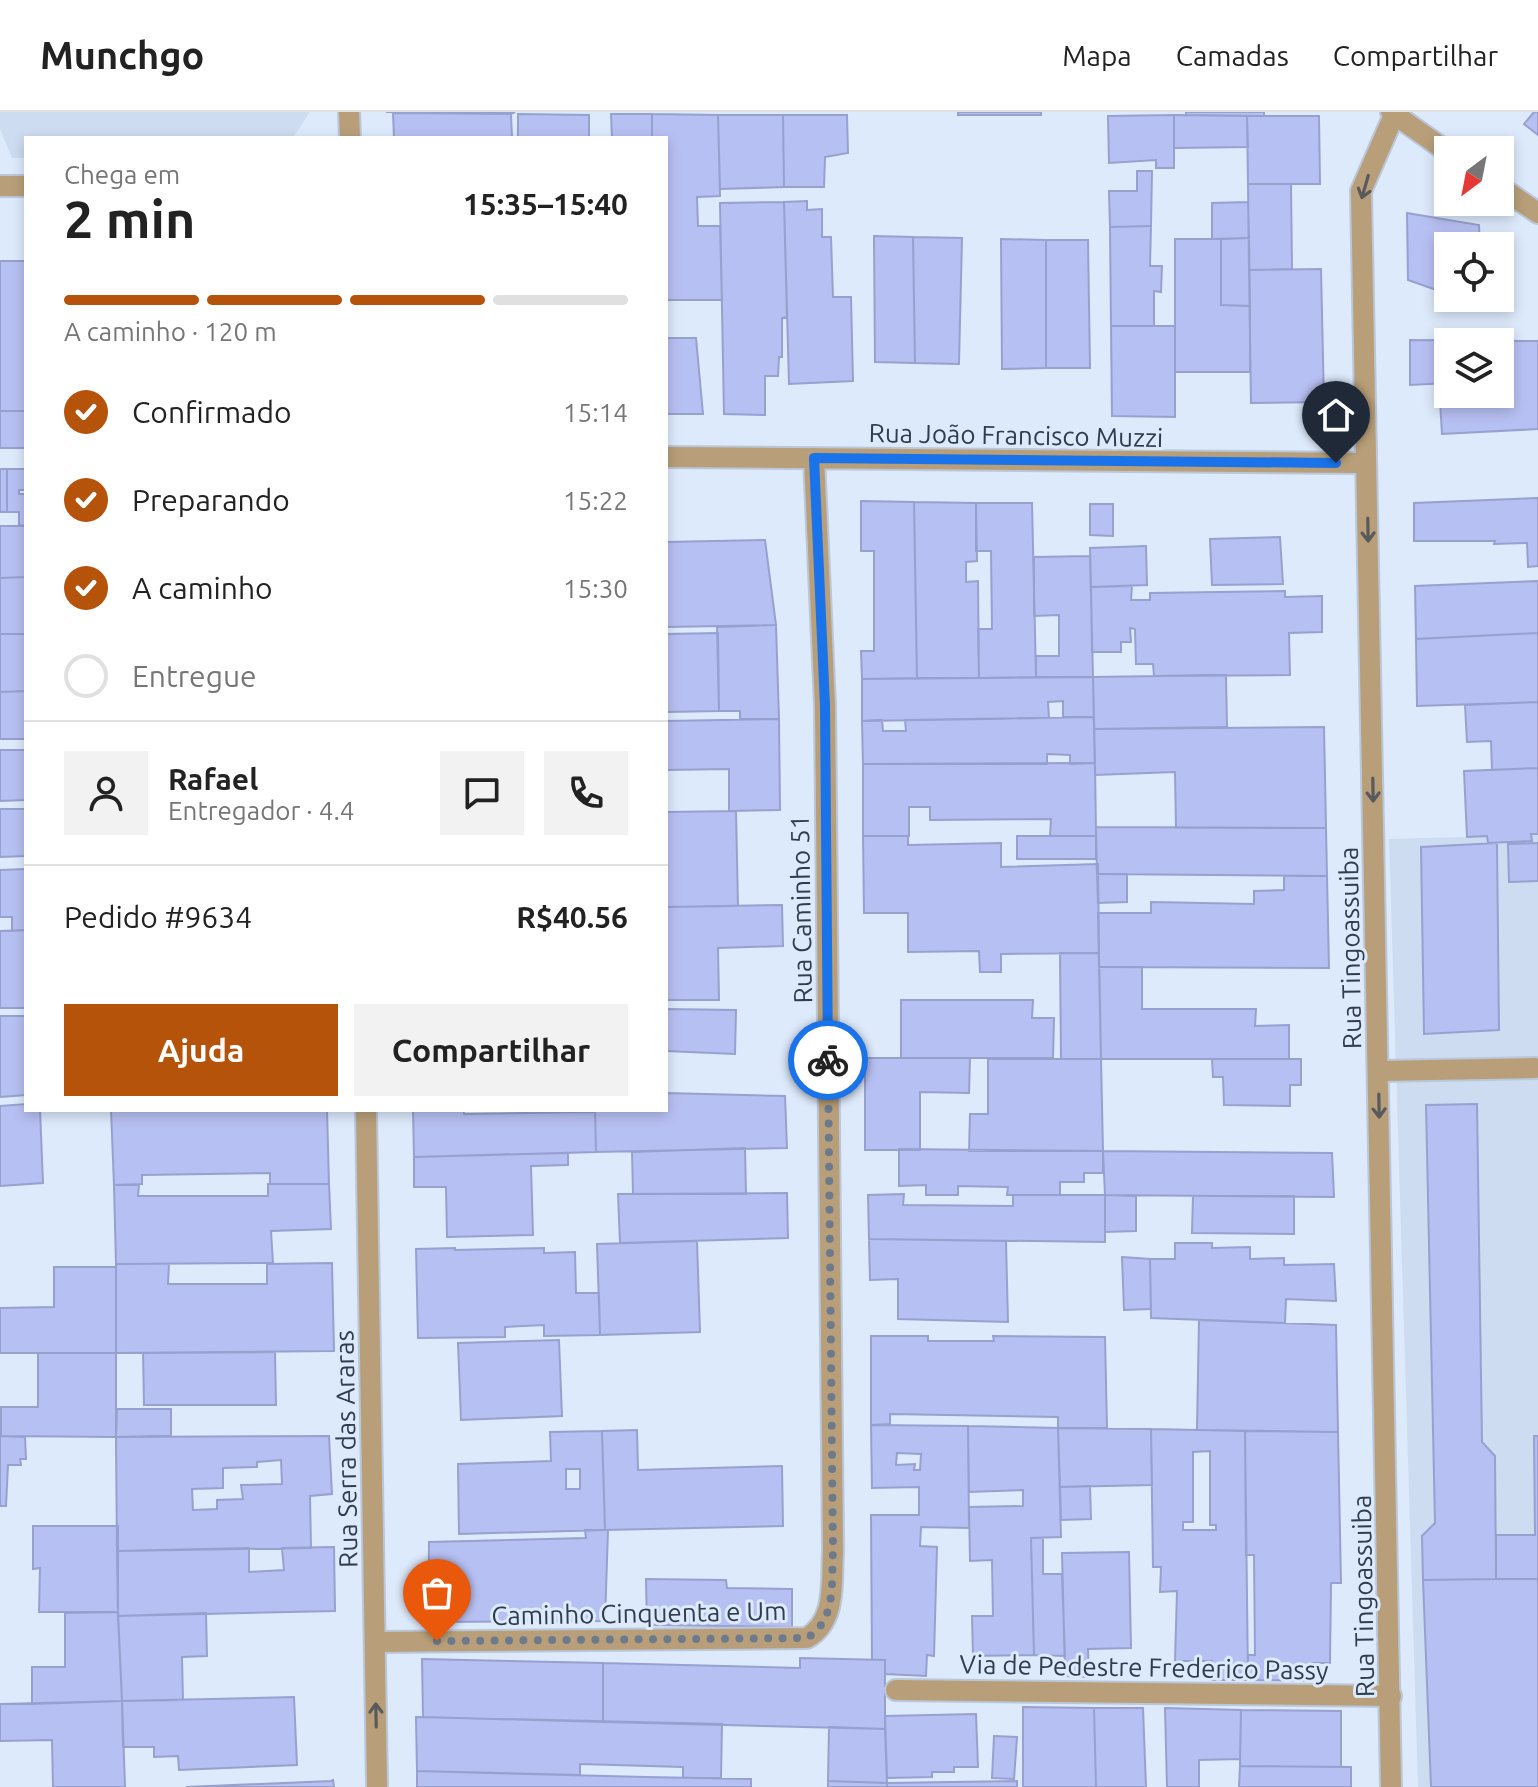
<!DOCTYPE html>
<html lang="pt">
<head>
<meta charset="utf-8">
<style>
  body { margin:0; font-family:Ubuntu,sans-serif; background:#f2f2f2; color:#222; height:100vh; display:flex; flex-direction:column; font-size:30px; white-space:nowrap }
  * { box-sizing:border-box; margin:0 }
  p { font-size:26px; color:#767676 }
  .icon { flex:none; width:44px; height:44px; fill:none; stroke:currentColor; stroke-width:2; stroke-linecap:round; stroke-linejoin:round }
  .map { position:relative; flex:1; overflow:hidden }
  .sheet { position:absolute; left:24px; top:24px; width:644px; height:976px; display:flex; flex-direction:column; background:#fff; border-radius:0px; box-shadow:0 4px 12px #0003 }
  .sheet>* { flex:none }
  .needle { width:52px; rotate:212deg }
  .fabs { position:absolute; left:1434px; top:24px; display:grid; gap:16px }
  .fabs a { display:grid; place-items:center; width:80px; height:80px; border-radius:0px; background:#fff; box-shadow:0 4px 12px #0003; font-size:40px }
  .pin { position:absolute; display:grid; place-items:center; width:68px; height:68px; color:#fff; margin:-82px -34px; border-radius:50% 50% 50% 0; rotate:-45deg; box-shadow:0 0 8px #0007 }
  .pin .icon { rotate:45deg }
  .courier { position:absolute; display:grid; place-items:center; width:80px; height:80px; margin:-40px; border:6px solid #1a73e8; border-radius:50%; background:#fff; color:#222; box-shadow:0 2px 10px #0007 }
  .head em { font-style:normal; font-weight:600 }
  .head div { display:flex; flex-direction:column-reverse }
  .head { display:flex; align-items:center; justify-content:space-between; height:136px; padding:0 40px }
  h1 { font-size:52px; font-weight:600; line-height:60px }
  .bar { display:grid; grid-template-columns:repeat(4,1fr); gap:12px 8px; align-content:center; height:96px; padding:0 40px }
  .bar i { height:10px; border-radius:6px; background:#e0e0e0 }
  .bar .active { background:#b45309 }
  .bar p { grid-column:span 4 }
  .line { display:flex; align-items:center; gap:20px; padding:0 40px; border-top:2px solid #e0e0e0 }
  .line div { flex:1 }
  .round { display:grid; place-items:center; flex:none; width:84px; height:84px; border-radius:0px; background:#f2f2f2 }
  ol { padding:0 40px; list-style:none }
  li { display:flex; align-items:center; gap:24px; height:88px }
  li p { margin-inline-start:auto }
  li .icon { padding:8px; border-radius:50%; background:#b45309; color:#fff; stroke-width:4 }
  li:last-child { color:#767676 }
  li i { width:44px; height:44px; border:4px solid #e0e0e0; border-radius:50% }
  .button { display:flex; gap:16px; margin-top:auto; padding:16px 40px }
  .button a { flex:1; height:92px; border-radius:0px; background:#b45309; color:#fff; font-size:32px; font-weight:600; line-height:92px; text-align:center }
  .button a+a { background:#f2f2f2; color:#222 }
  header { display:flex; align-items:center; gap:48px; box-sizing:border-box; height:112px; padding:0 40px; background:#fff; border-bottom:2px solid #e0e0e0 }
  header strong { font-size:38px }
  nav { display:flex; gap:44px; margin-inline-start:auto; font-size:28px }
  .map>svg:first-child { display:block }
</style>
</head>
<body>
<header>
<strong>Munchgo</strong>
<nav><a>Mapa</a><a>Camadas</a><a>Compartilhar</a></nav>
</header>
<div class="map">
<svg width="1538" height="1675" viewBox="0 0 1538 1675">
  <rect width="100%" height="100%" fill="#ddeafc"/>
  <path fill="#cddcf0" d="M0,0h309v1l-16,25h-267v20h-14l-12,-29z
    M1538,723v952h-120l-29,-948z"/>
  <path fill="#b7c0f2" stroke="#98a0d0" stroke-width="2" fill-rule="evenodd" d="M386,0h129l-4,2z
    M958,0h83v3h-83z
    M1186,0h78v4l-78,-1z
    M1534,0h4v23l-14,-11z
    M393,1l118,1 1,24h-118z
    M518,2l71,1v23h-71z
    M611,2h41v24h-40z
    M652,2l66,1 2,81 -23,1 1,29h22l2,74h-56v-162h-14z
    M718,3h65l1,72 -64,2z
    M783,3h64l1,38 -23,4 -1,30h-40z
    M1174,3l73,1 1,31 -74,1z
    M1174,3v53h-18v-8l-47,3 -1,-47z
    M1247,4h72l1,68h-72z
    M1137,59h15l-1,55 -41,1 -1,-36h28z
    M1248,72h43l1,85 -43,1z
    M807,89v9l15,-1v28h9l2,60h18l2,84 -64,3 -5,-182z
    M784,90l3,115 -5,1v39h-3l-1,19h-13v39l-41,-1 -4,-211z
    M1248,90l1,36 -37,1v-36z
    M1407,101l72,12 1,21h-32v48l-40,-14z
    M1151,114l-1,40h12l-1,26 -7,-1v35h-43l-1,-99z
    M874,124l39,1 2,126 -40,-1z
    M913,125l49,1 -3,126 -44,-1z
    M1249,126l1,68 -29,-1v-66z
    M1001,127l45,1v128l-44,1z
    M1175,127h46v66l29,1v66h-75z
    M1046,128h42l2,128h-44z
    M0,149h26v150h-26z
    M1321,157l3,133 -73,1 -2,-133z
    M1459,186h41v8l-17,1z
    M1111,214h64v91l-63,-1z
    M666,226h30l7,76h-37z
    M1410,228l128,1v88l-96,5 -2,-33 72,-4v-17l-12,1v-39h-52v41l-38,2z
    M0,299h26v37h-26z
    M0,357h7v43h-7z
    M7,357h19v21h-7v4h7v32l-7,-1v-13h-12z
    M1538,386v68l-10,1 -1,-24 -33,1 1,-3h-81v-38z
    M861,389l53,1 3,176 -55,1 -1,-28h13v-100h-13z
    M914,390l62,1 1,58 -11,1v20l12,-1 1,97h-62z
    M976,391h56l4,174 -57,1 -1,-49h14l-1,-78h-15z
    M1090,392h23v32l-23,-1z
    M0,414h26v51l-26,1z
    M1280,425l3,47 -71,1 -2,-46z
    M765,428l11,85 -110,2v-85z
    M1146,434l1,39 -56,2 -1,-39z
    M1090,444l3,121h-57v-21h23v-41l-25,1v-59z
    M26,465v57h-26v-56z
    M1538,469v52l-122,6 -1,-53z
    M1132,474l-1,14h19v-7l135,-2v6l37,-1v36l-33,1 1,42 -136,1 -1,-12h-17l-1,-35 -5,-1 1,14h-10v10h-29l-1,-65z
    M776,513l3,94h-39v-8h-21l-2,-84z
    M718,521l1,78 -53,1v-78z
    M1538,521v69l-121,4 -1,-67z
    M0,522h26v57l-26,1z
    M1226,563l1,52 -133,2 -1,-52z
    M1093,565l1,40h-31v-16l-15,1 1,16 -187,3v-42z
    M26,579v48h-26v-47z
    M1538,590v66l-46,2 -1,-29 -24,1 -2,-37z
    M1094,605l1,46 -25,1v-9l-23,-1v10h-184l-1,-43 20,-1 1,11h23l-1,-11z
    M779,607l1,91 -51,1v-42l-63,1v-49z
    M1324,615l2,101h-150l-1,-56 -80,3 -1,-46z
    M0,638h26v50l-26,1z
    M1095,651l1,73h-46l1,-17 -121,1v-13h-21v29h-46v-72z
    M1538,656v66h-7l1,7 -44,2 -1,-7 -20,1 -3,-66z
    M0,697h26v47l-26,1z
    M736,699l2,95 -72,1v-95z
    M1096,715l230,1 1,48 -230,-2z
    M863,724h45v9l93,-2v24l97,-3 1,89 -98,1v18h-21l-1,-21 -71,1v-39h-44z
    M1017,724h79v23h-79z
    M1497,731l2,187 -75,4 -3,-187z
    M1538,731v38l-29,1 -1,-38z
    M26,757v61l-14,1v-14h-12v-47z
    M1097,762h30v28l-29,1z
    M1284,764h43l2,92 -230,-1 -1,-54h53v-11l103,2v-13l30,-1z
    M782,793l1,41 -65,2 1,52h-53v-93z
    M26,818v78h-26v-77z
    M1060,841h39l2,106h-40z
    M1099,855h43v42h114l-1,17 34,-1v34h-188z
    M901,888h132l-1,18h22l-1,40h-152z
    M666,897l70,1 -1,44 -69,-3z
    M0,904h26v79l-26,2z
    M865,946h105l-1,35 -49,-1v58h-55z
    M988,947h113l2,92h-134l1,-37h18z
    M1212,947h89v26h-11v21l-66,-1 -1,-28h-10z
    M666,981l119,3 2,52 -191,4 -1,-42h71z
    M26,992v6h14l3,73 -43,3v-80z
    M1477,992l5,338 13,14 1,123 -73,1 -1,-44 13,-13 -9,-418z
    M111,998h216l2,74h-59v-11l-128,2v9l-28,1z
    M413,998h51v4l131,-2 1,40 -182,5z
    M745,1036l1,46h-113l-1,-42z
    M899,1037l204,2v22h-19v9h-24v13h-53l1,-8 -50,-1v9h-32v-10l-27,1z
    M1103,1039l229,2 2,44 -229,-2z
    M568,1041v12l-37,1 2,69 -86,2 -1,-50h-32v-30z
    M268,1072h61l2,45 -60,2 2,32 -157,1 -2,-79h25l-1,11h130z
    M787,1081l1,45 -168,5 -2,-49z
    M904,1082l-1,11 110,1v-11h92v47l-236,-3 -1,-44z
    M1105,1083l31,1v35l-31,1z
    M1193,1084h101v38l-102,-1z
    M869,1127l137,2 2,81 -110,-3v-40l-28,1z
    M697,1129l3,91 -100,3 -3,-91z
    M1175,1131h37v5l38,-1v12l34,-1v7l50,-1 2,37 -50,-2 -1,24 -134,-5 -1,-59h25z
    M455,1136v2l89,-2v5l31,-1 1,41h23l1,42 -56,1v-11l-39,2v10l-87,1 -2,-89z
    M1122,1145l28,2 1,50 -27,1z
    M332,1151l2,88 -218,2v-89h53l-1,20h99v-20z
    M54,1155h62v86h-116v-45l54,-1z
    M1199,1208l137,5 2,107 -141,-2z
    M871,1224h57v5h66l-1,-5 112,1 2,91h-49v-11l-168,-3v10l-19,1z
    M559,1228l3,76 -101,4 -3,-77z
    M275,1240l1,53h-132l-1,-52z
    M38,1241h78v84l-115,-1v-29h37z
    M117,1297h54v27l-55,1z
    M871,1313l97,1 1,102 -48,-1 -1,19 17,1 -3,109 -7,-1 -1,21 -41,-2v-14h-13l-1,-145h48v-28l-47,1zM897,1341l24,1 -1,16h-6l1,-6 -19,1z
    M968,1314l90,2 3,109 -30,1 3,117 -61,1 -1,-40h21l-1,-56 -22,1 -1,-54 54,-1v-16l-54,2z
    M1058,1316l93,1 1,56 -92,2z
    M1151,1317l94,2 3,249h-36v-19h-37l2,-70 -17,1 1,-25h-8zM1210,1339v74h6v5h-33v-8h10v-70z
    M637,1318l1,40 144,-4 1,60 -178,4 -3,-99z
    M602,1319l3,99 -146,4 -1,-70 93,-3 -1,-29zM566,1357h14v20h-14z
    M1245,1319l93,1 3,151h-10l-1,80h-18v18l-64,-1v-25h7l-1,-100h-8z
    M0,1324l25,1 1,22h-6l1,6h-13l-2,41h-6z
    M329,1324l3,58 -22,2 1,52 -194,3 -1,-114zM281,1348l1,24 -41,1 2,14 -26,1v9l-24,1 -1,-21 31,-1v-20l34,-1v-5z
    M1534,1324h4v143h-42v-44h39z
    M1090,1374l1,33 -30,1 -1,-33z
    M33,1414h85v86h-79l1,-44 -7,1z
    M585,1418h23l-3,91 -177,1 1,-80 157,-4z
    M1031,1426h12v36h19l3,82 -31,-1z
    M334,1435l1,64 -217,5 -1,-65 132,-3v24l35,-2 -2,-22z
    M1129,1440l2,96 -43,1 1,28 -24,-1 -3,-123z
    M646,1467l80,1 1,8 65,1v38l-145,-2z
    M1496,1467h42v208h-107l-8,-207z
    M118,1500l4,89 -90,3v-37h33v-54z
    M206,1501l1,43 -25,1 1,43 -61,1 -4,-85z
    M800,1546l85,2v69l-282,-7v-59l197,5z
    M422,1547l181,4v59l-180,-5z
    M294,1585l3,68 -118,5 -1,-14 -24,1v-10h-31l-1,-46z
    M122,1589l3,86h-72l-1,-47 -52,1v-37z
    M1023,1595l71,1 2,79h-73z
    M1094,1596h49l3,79h-50z
    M1165,1596l76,2 -1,49 -41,1v27h-32z
    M1241,1598l100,1v56l-101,-1z
    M976,1602l2,53h-24v5h-22v5l-45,1 -2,-62z
    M416,1605l306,7 -1,54h-38v-11l-103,-3v11l-163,-4z
    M829,1615l56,2 2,54 -59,-2z
    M994,1624l23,1 -3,42 -22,-1z
    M1240,1654l111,1v20h-112z
    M417,1659l228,6 106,2v8h-334z
    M333,1668l1,7h-148l145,-6z
    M828,1669l59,2v4h-59z
    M1017,1669v6h-130v-4z"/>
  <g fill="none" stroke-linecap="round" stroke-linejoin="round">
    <defs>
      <path id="service" d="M1379,959l156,-3
        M896,1578l495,6"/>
      <path id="minor" d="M349,0l1,26
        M1391,0l57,40
        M0,74h26
        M1500,75l38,26
        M666,345l700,6
        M366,998l11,677
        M375,1530l432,-4c30,-18 24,-56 26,-86l-8,-846 -11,-248
        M1391,1675l-30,-1596 33,-76"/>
    </defs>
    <use href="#service" stroke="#bac7d9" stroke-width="24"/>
    <use href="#minor" stroke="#bac7d9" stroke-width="24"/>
    <use href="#service" stroke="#b89f79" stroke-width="20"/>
    <use href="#minor" stroke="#b89f79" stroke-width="20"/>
  </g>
  <defs><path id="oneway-shaft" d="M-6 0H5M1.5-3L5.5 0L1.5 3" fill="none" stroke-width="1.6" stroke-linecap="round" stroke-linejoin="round" transform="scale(2)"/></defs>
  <g stroke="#595a5c">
    <use href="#oneway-shaft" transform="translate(1365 75) rotate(106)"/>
    <use href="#oneway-shaft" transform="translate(1368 418) rotate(89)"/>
    <use href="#oneway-shaft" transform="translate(1373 678) rotate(89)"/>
    <use href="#oneway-shaft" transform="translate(1379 994) rotate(89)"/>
    <use href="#oneway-shaft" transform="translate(376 1603) rotate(-91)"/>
  </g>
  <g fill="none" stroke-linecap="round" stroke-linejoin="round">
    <path stroke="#6d7a8c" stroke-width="8" stroke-dasharray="0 14.4" d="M437,1529l370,-3c30,-18 24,-56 26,-86l-5,-492"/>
    <path stroke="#1a73e8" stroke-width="10" d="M828,948l-3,-354 -11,-248 522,5"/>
  </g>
  <g text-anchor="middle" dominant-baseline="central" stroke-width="6" stroke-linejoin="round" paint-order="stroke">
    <g font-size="26" fill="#303d4f" stroke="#ddeafc">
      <text transform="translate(1016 323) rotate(1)">Rua João Francisco Muzzi</text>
      <text transform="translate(801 797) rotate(-91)">Rua Caminho 51</text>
      <text transform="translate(1350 836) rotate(-91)">Rua Tingoassuiba</text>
      <text transform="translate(346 1337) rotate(-91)">Rua Serra das Araras</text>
      <text transform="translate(1363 1484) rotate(-91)">Rua Tingoassuiba</text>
      <text transform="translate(639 1501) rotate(-1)">Caminho Cinquenta e Um</text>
      <text transform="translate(1144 1555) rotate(1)">Via de Pedestre Frederico Passy</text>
    </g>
  </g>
</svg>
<div class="fabs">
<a><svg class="needle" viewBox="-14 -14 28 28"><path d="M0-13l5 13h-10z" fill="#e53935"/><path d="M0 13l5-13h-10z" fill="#767676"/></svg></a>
<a><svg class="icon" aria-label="locate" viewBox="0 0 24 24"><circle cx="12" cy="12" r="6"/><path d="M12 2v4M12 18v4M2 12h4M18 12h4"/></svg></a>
<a><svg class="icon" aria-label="layers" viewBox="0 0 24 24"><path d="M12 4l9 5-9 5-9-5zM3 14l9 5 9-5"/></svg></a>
</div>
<div class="pin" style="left:437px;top:1529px;background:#ea580c"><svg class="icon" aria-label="bag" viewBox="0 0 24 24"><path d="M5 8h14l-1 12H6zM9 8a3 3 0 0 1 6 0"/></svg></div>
<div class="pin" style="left:1336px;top:351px;background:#1f2937"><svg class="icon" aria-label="home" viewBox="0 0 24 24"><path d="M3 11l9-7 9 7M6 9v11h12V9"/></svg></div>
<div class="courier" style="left:828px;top:948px"><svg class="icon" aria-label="bike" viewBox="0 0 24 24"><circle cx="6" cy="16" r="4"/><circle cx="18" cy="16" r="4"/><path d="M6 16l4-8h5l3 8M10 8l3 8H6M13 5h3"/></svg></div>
<section class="sheet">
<div class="head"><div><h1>2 min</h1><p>Chega em</p></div><em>15:35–15:40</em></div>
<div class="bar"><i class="active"></i><i class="active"></i><i class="active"></i><i></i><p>A caminho · 120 m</p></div>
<ol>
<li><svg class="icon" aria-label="check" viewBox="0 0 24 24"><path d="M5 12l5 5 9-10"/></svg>Confirmado<p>15:14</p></li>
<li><svg class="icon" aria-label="check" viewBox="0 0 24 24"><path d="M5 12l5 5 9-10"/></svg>Preparando<p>15:22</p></li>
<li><svg class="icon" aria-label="check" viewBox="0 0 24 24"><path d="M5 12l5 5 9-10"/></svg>A caminho<p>15:30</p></li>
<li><i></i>Entregue</li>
</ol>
<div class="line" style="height:144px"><a class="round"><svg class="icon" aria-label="person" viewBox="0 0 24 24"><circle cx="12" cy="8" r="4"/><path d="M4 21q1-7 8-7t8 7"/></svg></a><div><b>Rafael</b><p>Entregador · 4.4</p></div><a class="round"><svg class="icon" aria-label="chat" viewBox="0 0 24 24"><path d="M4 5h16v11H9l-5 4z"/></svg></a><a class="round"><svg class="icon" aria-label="phone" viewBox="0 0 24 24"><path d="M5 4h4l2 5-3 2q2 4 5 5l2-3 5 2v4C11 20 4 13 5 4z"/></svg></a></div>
<div class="line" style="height:104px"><div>Pedido #9634</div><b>R$40.56</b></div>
<div class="button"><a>Ajuda</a><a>Compartilhar</a></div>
</section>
</div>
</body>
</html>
